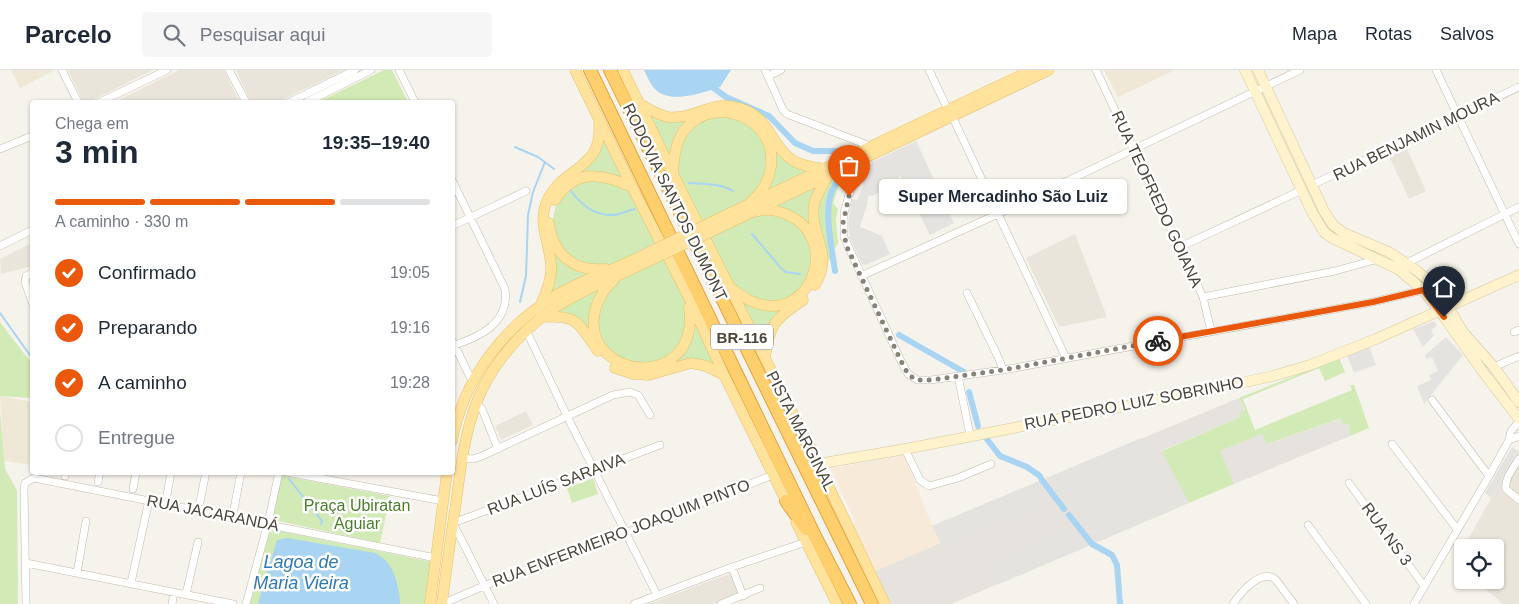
<!DOCTYPE html>
<html lang="pt">
<head>
<meta charset="utf-8">
<style>
  body { margin:0; font-family:Arial,sans-serif; background:#f6f6f7; color:#1f2937; height:100vh; display:flex; flex-direction:column; font-size:19px; white-space:nowrap }
  * { box-sizing:border-box; margin:0 }
  p { font-size:16px; color:#747a83 }
  .icon { flex:none; width:28px; height:28px; fill:none; stroke:currentColor; stroke-width:2; stroke-linecap:round; stroke-linejoin:round }
  .map { position:relative; flex:1; overflow:hidden }
  .side { position:absolute; left:30px; top:30px; width:425px; height:375px; display:flex; flex-direction:column; background:#fff; border-radius:5px; box-shadow:0 1px 4px #0004 }
  .side>* { flex:none }
  .buttons { position:absolute; left:1454px; top:469px; display:grid; gap:10px }
  .buttons a { display:grid; place-items:center; width:50px; height:50px; border-radius:5px; background:#fff; box-shadow:0 1px 4px #0004; font-size:25px }
  .pin { position:absolute; display:grid; place-items:center; width:42px; height:42px; color:#fff; margin:-51px -21px; border-radius:50% 50% 50% 0; rotate:-45deg; box-shadow:0 0 5px #0007 }
  .pin .icon { rotate:45deg }
  .courier { position:absolute; display:grid; place-items:center; width:50px; height:50px; margin:-25px; border:4px solid #ea580c; border-radius:50%; background:#fff; color:#222; box-shadow:0 1px 6px #0007 }
  .bubble { position:absolute; height:35px; border-radius:5px; background:#fff; box-shadow:0 1px 4px #0004; font-size:16px; font-weight:700; line-height:35px; text-align:center }
  .head em { font-style:normal; font-weight:700 }
  .head div { display:flex; flex-direction:column-reverse }
  .head { display:flex; align-items:center; justify-content:space-between; height:85px; padding:0 25px }
  h1 { font-size:32px; font-weight:700; line-height:38px }
  .bar { display:grid; grid-template-columns:repeat(4,1fr); gap:8px 5px; align-content:center; height:60px; padding:0 25px }
  .bar i { height:6px; border-radius:4px; background:#e0e1e3 }
  .bar .active { background:#ea580c }
  .bar p { grid-column:span 4 }
  ol { padding:0 25px; list-style:none }
  li { display:flex; align-items:center; gap:15px; height:55px }
  li p { margin-inline-start:auto }
  li .icon { padding:5px; border-radius:50%; background:#ea580c; color:#fff; stroke-width:4 }
  li:last-child { color:#747a83 }
  li i { width:28px; height:28px; border:2px solid #e0e1e3; border-radius:50% }
  header { display:flex; align-items:center; gap:30px; box-sizing:border-box; height:70px; padding:0 25px; background:#fff; border-bottom:1px solid #e0e1e3 }
  header strong { font-size:24px }
  nav { display:flex; gap:28px; margin-inline-start:auto; font-size:18px }
  .search { width:350px; height:45px; background:#f6f6f7; display:flex; align-items:center; gap:12px; box-sizing:border-box; padding:0 18px; border-radius:5px; color:#747a83; font-size:19px }
  .map>svg:first-child { display:block }
</style>
</head>
<body>
<header>
<strong>Parcelo</strong>
<div class="search"><svg class="icon" aria-label="search" viewBox="0 0 24 24"><circle cx="10" cy="10" r="6"/><path d="M15 15l6 6"/></svg>Pesquisar aqui</div>
<nav><a>Mapa</a><a>Rotas</a><a>Salvos</a></nav>
</header>
<div class="map">
<svg width="1519" height="534" viewBox="0 0 1519 534">
  <rect width="100%" height="100%" fill="#f6f3ec"/>
  <path fill="#eae5da" d="M68,0h85l-64,32 -6,-1z
    M179,0h45l15,32h-124z
    M236,0h108l-66,32h-27z
    M1406,77l20,44 -17,8 -21,-45z
    M1075,164l32,83 -48,10 -33,-69z
    M32,173v23l-31,8 -1,-15z
    M526,341l7,14 -32,15 -6,-14z
    M1519,379v155h-16l-28,-24h20v-32h-32z
    M732,503l7,20 -25,11h-66z"/>
  <path fill="#f7ead8" d="M904,385l28,71 9,17 -68,29 -20,-48 2,-3 -24,-52z"/>
  <path fill="#e6e2dd" d="M1239,328l6,13 -5,6 -77,33 26,53 -238,101h-63l-15,-32 68,-29 -9,-17z
    M1342,348l7,6 1,12 -116,48 -15,-33 43,-17 6,10z"/>
  <path fill="#efe8d6" d="M11,0h44l-35,18z
    M1104,0h71l-57,27z
    M0,326l32,6v63l-28,-4z"/>
  <path fill="#d2eab5" d="M384,0h8l16,32h-90z
    M718,37c62,2 45,57 95,62l-50,24c47,-79 -70,-117 -90,-47 -2,5 -2,11 -2,16l-26,-53c30,21 44,2 73,-2z
    M728,45l23,9 16,26 -3,30 -14,17 -5,4 -44,20 -22,-43 -3,-14 5,-24 22,-21z
    M602,61l24,52c-10,-8 -22,-12 -36,-11 -59,8 -59,94 5,101l-49,25c5,-13 9,-24 7,-38 -2,-21 -14,-34 -5,-57 11,-26 39,-28 50,-53 2,-6 3,-12 4,-19z
    M848,99l3,6 -5,10 -7,1 -6,17 5,6 -2,11 2,23 -12,22c-9,-42 -22,-71 22,-96z
    M601,108l26,12 10,11 20,41 -43,22 -14,2 -15,-1 -24,-15 -9,-28 5,-21 15,-16z
    M821,113c-5,7 -10,15 -11,24 -2,24 17,43 8,68 -14,36 -49,25 -55,73l-24,-50c68,37 108,-52 56,-83 -8,-5 -16,-6 -25,-8z
    M774,143l25,12 14,25 -1,19 -13,22 -13,8 -13,3 -15,-1 -24,-14 -26,-50 52,-23z
    M664,188l22,45 2,20 -12,28 -13,9 -15,5 -30,-7 -12,-11 -7,-14 -2,-22 14,-25 6,-5z
    M601,218l-10,30 23,43 50,4 29,-37 1,-9 24,50 -7,-5 -52,5 -45,-5 -8,-6 -19,-30 -33,-15z
    M0,252l32,42v34l-32,-2z
    M1339,288l6,14 -20,9 -6,-13 -76,31 12,31 97,-40 -2,-5h4l15,43 -19,8 -1,-12h-6l-2,-6 -74,26 -5,-10 -42,17 14,33 -45,19 -27,-52 78,-34 -1,-4 6,-3 -6,-12z
    M0,341l5,58 12,21 1,114h-18z
    M283,406l107,20 -10,47 -106,-23 -3,-3 10,-40z
    M593,408l5,16 -26,9 -5,-15z
    M275,460l157,32 -6,42h-177l20,-71z"/>
  <path fill="#e5e3e0" d="M916,71l38,82 -24,12 -30,-60 -6,10 -22,11 -3,-1 -2,6 1,1 -8,25 22,9 8,18 -24,11 -4,-1 -12,-26 -2,-15 4,-24 5,1 7,-16 -2,-1 10,-21z
    M1434,251l3,4 -6,5 3,5 -11,12 -10,-18z
    M1446,267l17,18 -39,49 -7,-18 14,-6 -2,-5 9,-4 -6,-14 -6,2 -1,-4z
    M1369,276l7,19 -22,8 -7,-18z
    M1141,368l34,71 -178,76 -7,-18 89,-38 -24,-31 -114,45 -9,-17z
    M1512,377l6,4 -27,47 -6,-5z"/>
  <path fill="#a9d4f2" d="M644,0h87l-11,17c-18,6 -48,17 -64,3 -5,-4 -9,-14 -12,-20z
    M287,468l88,15c3,2 7,4 10,7 10,9 15,31 15,44h-142l19,-64z"/>
  <g fill="none" stroke-linecap="round" stroke-linejoin="round">
    <path stroke="#a9d4f2" stroke-width="2" d="M515,77l23,10 16,12
      M689,113c14,1 31,0 44,8
      M569,118c10,15 23,27 42,27 8,0 16,-4 24,-6
      M752,164l29,34 5,4 14,2
      M520,232l6,-26 2,-61 5,-23 12,-30
      M0,243l32,45
      M289,409l33,42 -1,3"/>
    <path stroke="#a9d4f2" stroke-width="6" d="M708,14l18,13 43,19 26,27 18,8h24
      M835,201c-3,-22 -13,-65 -1,-84 3,-5 7,-9 11,-12
      M899,265l65,37
      M969,322l9,34
      M986,368l14,18 27,11 13,9 2,4 22,29
      M1069,445l23,29 20,11 5,10 3,39"/>
    <defs>
      <path id="street" d="M62,0l16,32
        M229,0l17,32
        M399,0l16,32
        M765,0l18,40 4,4 83,32
        M929,0l19,40
        M1096,0l107,227 8,34
        M1436,0l83,174
        M768,6l13,-6
        M100,32l67,-32
        M290,32l65,-32
        M307,32l64,-32
        M952,46l114,242
        M0,79l32,-13
        M856,92l2,10 -9,23 -5,18v24l57,124 7,13 5,3 4,3h14l72,-10 370,-68 50,-12
        M452,110l53,109c5,34 -25,48 -53,57
        M1312,115l207,-98
        M452,156l74,-35
        M0,176l32,-16
        M1180,177l122,-57
        M1403,195l116,-58
        M32,203l-6,3 -1,6 7,20
        M861,206l137,-62 302,-144
        M967,223l32,66 4,11
        M1203,227l132,-26 43,-12
        M527,262l40,84 90,179
        M1514,262l5,-2
        M453,272l19,39
        M1494,297l25,-11
        M958,306l12,59
        M1432,330l57,76
        M474,336h5l3,3 16,40
        M1509,370l10,-4
        M1392,374l65,85
        M905,379l15,31 9,6 29,-8 33,-14
        M461,388l12,1 9,-3 131,-61 17,-3 8,3 12,20
        M1519,389c-5,8 -15,20 -13,30l13,11
        M286,402l157,29
        M65,406v-4
        M98,412l2,-10
        M1349,413l75,103
        M133,419l3,-17
        M167,425l4,-23
        M200,432l6,-30
        M234,439l7,-37
        M1308,455l58,79
        M26,493l207,41
        M732,497l11,29
        M77,503l9,-52
        M131,513l18,-83
        M186,524l12,-52
        M26,534l-2,-116 1,-5 9,-5 402,80
        M172,534l2,-12
        M246,534l22,-81 11,-51
        M442,534l44,-19 134,-50 153,-60
        M494,534l-41,-81 207,-78
        M634,534l98,-37 74,-25
        M721,534l39,-16
        M1233,534c7,-11 29,-37 43,-24l18,24
        M1414,534l75,-128 20,-36 2,-9 8,-9"/>
      <path id="secondary" d="M1245,0l67,142 12,20 8,6 66,31 25,21 17,21 43,61 36,47
        M1258,0l66,141 9,14 11,8 45,19 27,18 12,10 11,12 24,40 31,35 25,35
        M818,394l87,-15 314,-61 54,-12 37,-11 66,-26 143,-64"/>
      <path id="primary" d="M575,0l57,117 56,109 36,79 65,132
        M623,0l50,104 145,290 67,140
        M640,34c9,5 18,11 28,13 26,3 45,-18 72,-9 31,10 29,35 51,51 9,7 22,8 33,10
        M673,103c1,-14 2,-29 10,-41 32,-44 107,-9 84,49 -3,8 -10,15 -16,21
        M555,130c20,-32 47,-27 77,-13
        M722,147c104,-49 207,-98 310,-147
        M549,153c4,32 25,49 57,46
        M727,154l322,-154
        M614,210c-11,9 -18,23 -20,36 -8,65 107,75 95,-9
        M815,215c20,-33 -6,-50 -1,-80 2,-11 9,-20 14,-29
        M732,219c10,7 19,14 31,16 52,10 75,-68 25,-90 -9,-4 -19,-7 -29,-4
        M540,237c5,-13 12,-27 11,-41 -1,-24 -15,-43 -3,-67 16,-33 55,-29 51,-76
        M543,247c37,-2 35,7 55,34
        M765,287c5,-35 10,-37 38,-57
        M615,298l18,6 16,1 42,-12 15,3 18,9
        M452,371c12,-63 51,-114 106,-147 23,-13 49,-22 73,-33
        M796,452l41,82
        M430,534l17,-132
        M442,534c4,-34 9,-68 14,-101 10,-81 19,-132 86,-186 27,-21 60,-34 90,-48"/>
      <path id="highway" d="M590,0l224,464 36,70
        M610,0l262,534
        M811,380l7,29
        M786,431l20,28"/>
    </defs>
    <use href="#street" stroke="#c2bbae" stroke-width="8"/>
    <use href="#secondary" stroke="#d6c79b" stroke-width="11"/>
    <use href="#primary" stroke="#e6c16a" stroke-width="11"/>
    <use href="#highway" stroke="#e0a43c" stroke-width="14"/>
    <use href="#street" stroke="#fff" stroke-width="7"/>
    <use href="#secondary" stroke="#fff3cd" stroke-width="10"/>
    <use href="#primary" stroke="#ffe39c" stroke-width="10"/>
    <use href="#highway" stroke="#ffcf6e" stroke-width="12"/>
    <defs>
      <path id="primary-bridge" d="M631,191l91,-44
        M632,199l95,-45"/>
    </defs>
    <use href="#primary-bridge" stroke="#e6c16a" stroke-width="11" stroke-linecap="butt"/>
    <use href="#primary-bridge" stroke="#ffe39c" stroke-width="10"/>
  </g>
  <g fill="none" stroke-linecap="round" stroke-linejoin="round">
    <path stroke="#878178" stroke-width="5" stroke-dasharray="0 9" d="M849,126l-6,27 3,22 55,116 7,13 4,3 5,3h14l72,-10 155,-29"/>
    <path stroke="#ea580c" stroke-width="6" d="M1158,271l215,-39 50,-12 21,27"/>
  </g>
  <g text-anchor="middle" dominant-baseline="central" stroke-width="5" stroke-linejoin="round" paint-order="stroke">
    <rect fill="#fff" stroke="#817c74" stroke-width="1" x="711" y="254.5" width="62" height="25" rx="4"/>
    <g font-size="15" font-weight="bold" fill="#4b4439">
      <text x="742" y="267">BR-116</text>
    </g>
    <g font-size="16" fill="#4b4439" stroke="#fff">
      <text transform="translate(1416 66) rotate(-26)">RUA BENJAMIN MOURA</text>
      <text transform="translate(1157 129) rotate(65)">RUA TEOFREDO GOIANA</text>
      <text transform="translate(675 132) rotate(64)">RODOVIA SANTOS DUMONT</text>
      <text transform="translate(1134 333) rotate(-11)">RUA PEDRO LUIZ SOBRINHO</text>
      <text transform="translate(801 361) rotate(63)">PISTA MARGINAL</text>
      <text transform="translate(556 414) rotate(-21)">RUA LUÍS SARAIVA</text>
      <text transform="translate(213 443) rotate(11)">RUA JACARANDÁ</text>
      <text transform="translate(621 463) rotate(-21)">RUA ENFERMEIRO JOAQUIM PINTO</text>
      <text transform="translate(1387 464) rotate(54)">RUA NS 3</text>
    </g>
    <g font-size="16" fill="#4a7f2a" stroke="#fff">
      <text x="357" y="435">Praça Ubiratan<tspan x="357" dy="18">Aguiar</tspan></text>
    </g>
    <g font-size="18" font-style="italic" fill="#2e7ab2" stroke="#fff">
      <text x="301" y="492">Lagoa de<tspan x="301" dy="21">Maria Vieira</tspan></text>
    </g>
  </g>
</svg>
<div class="buttons">
<a><svg class="icon" aria-label="locate" viewBox="0 0 24 24"><circle cx="12" cy="12" r="6"/><path d="M12 2v4M12 18v4M2 12h4M18 12h4"/></svg></a>
</div>
<div class="pin" style="left:849px;top:126px;background:#ea580c"><svg class="icon" aria-label="bag" viewBox="0 0 24 24"><path d="M5 8h14l-1 12H6zM9 8a3 3 0 0 1 6 0"/></svg></div>
<div class="pin" style="left:1444px;top:247px;background:#1f2937"><svg class="icon" aria-label="home" viewBox="0 0 24 24"><path d="M3 11l9-7 9 7M6 9v11h12V9"/></svg></div>
<div class="courier" style="left:1158px;top:271px"><svg class="icon" aria-label="bike" viewBox="0 0 24 24"><circle cx="6" cy="16" r="4"/><circle cx="18" cy="16" r="4"/><path d="M6 16l4-8h5l3 8M10 8l3 8H6M13 5h3"/></svg></div>
<div class="bubble" style="left:879px;top:109px;width:248px">Super Mercadinho São Luiz</div>
<section class="side">
<div class="head"><div><h1>3 min</h1><p>Chega em</p></div><em>19:35–19:40</em></div>
<div class="bar"><i class="active"></i><i class="active"></i><i class="active"></i><i></i><p>A caminho · 330 m</p></div>
<ol>
<li><svg class="icon" aria-label="check" viewBox="0 0 24 24"><path d="M5 12l5 5 9-10"/></svg>Confirmado<p>19:05</p></li>
<li><svg class="icon" aria-label="check" viewBox="0 0 24 24"><path d="M5 12l5 5 9-10"/></svg>Preparando<p>19:16</p></li>
<li><svg class="icon" aria-label="check" viewBox="0 0 24 24"><path d="M5 12l5 5 9-10"/></svg>A caminho<p>19:28</p></li>
<li><i></i>Entregue</li>
</ol>
</section>
</div>
</body>
</html>
